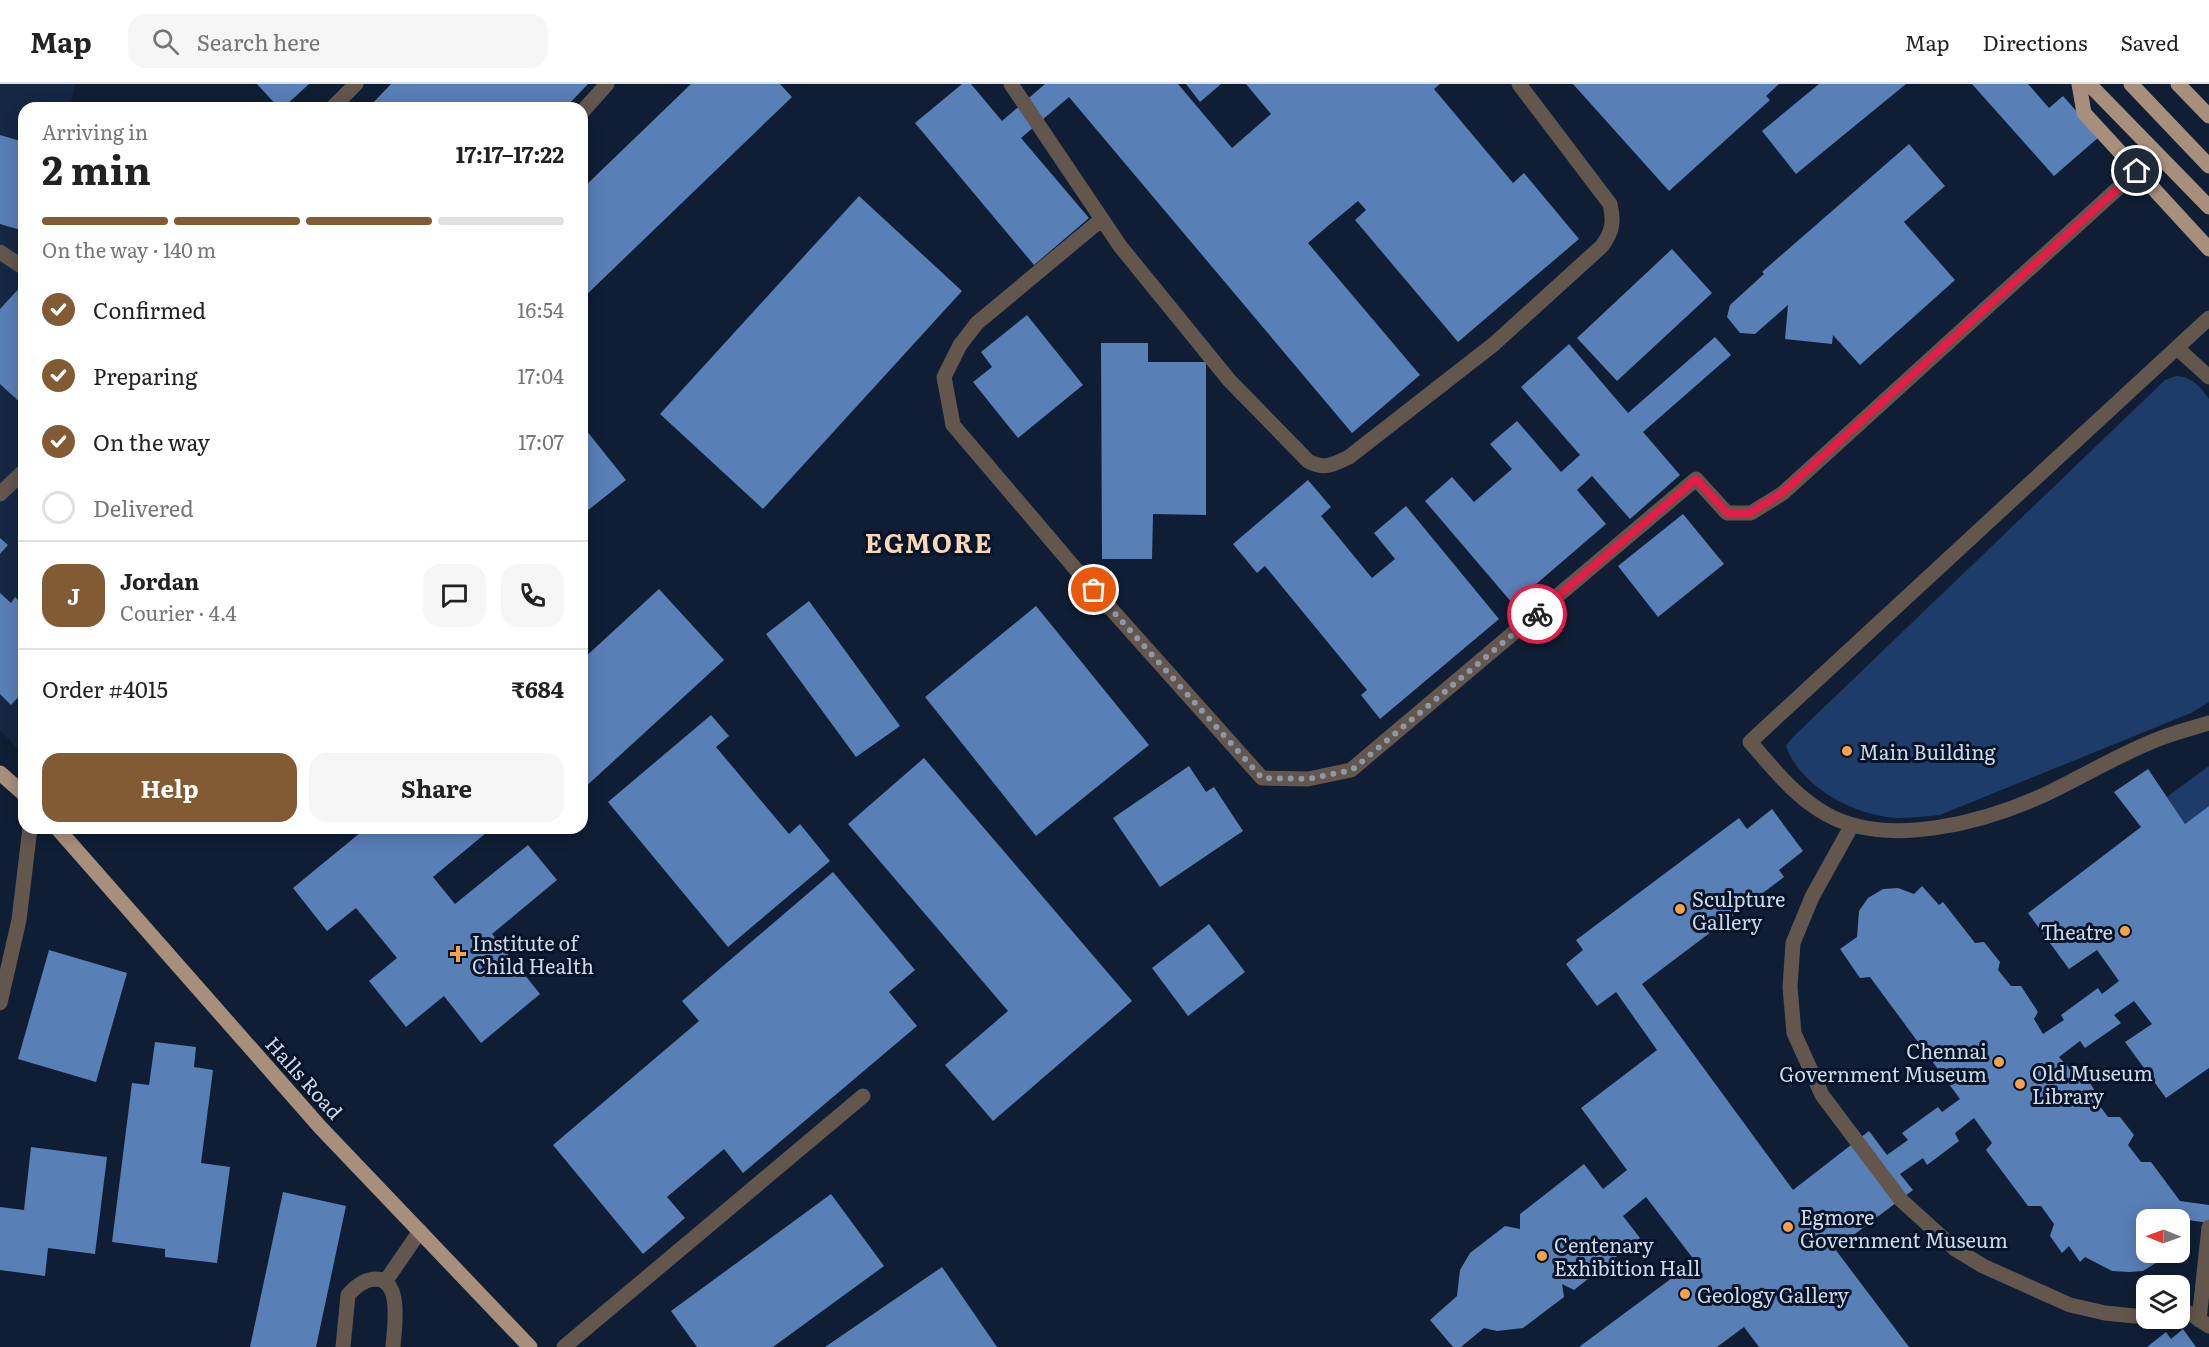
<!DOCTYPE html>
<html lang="en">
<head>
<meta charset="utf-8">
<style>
  body { margin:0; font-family:Literata,serif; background:#f6f6f6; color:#222; height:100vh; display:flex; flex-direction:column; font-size:22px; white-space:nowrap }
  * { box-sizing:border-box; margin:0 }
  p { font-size:20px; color:#767676 }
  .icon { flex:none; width:33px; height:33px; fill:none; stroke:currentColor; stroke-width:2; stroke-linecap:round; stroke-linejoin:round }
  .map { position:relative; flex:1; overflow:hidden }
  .sheet { position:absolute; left:18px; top:18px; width:570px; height:732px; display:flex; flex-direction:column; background:#fff; border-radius:18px; box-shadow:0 3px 15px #0003 }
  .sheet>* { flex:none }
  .needle { width:39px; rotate:271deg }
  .buttons { position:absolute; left:2136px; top:1125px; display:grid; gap:12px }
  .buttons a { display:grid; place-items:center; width:54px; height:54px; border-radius:12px; background:#fff; box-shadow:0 3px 15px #0003; font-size:30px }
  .pin { position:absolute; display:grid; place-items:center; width:51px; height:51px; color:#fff; margin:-26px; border:3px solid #fff; border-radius:50%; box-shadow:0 2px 6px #0007 }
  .courier { position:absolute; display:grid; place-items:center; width:60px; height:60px; margin:-30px; border:4px solid #e11d48; border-radius:50%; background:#fff; color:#222; box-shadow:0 2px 8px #0007 }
  .summary em { font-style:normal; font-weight:700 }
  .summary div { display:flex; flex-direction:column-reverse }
  .summary { display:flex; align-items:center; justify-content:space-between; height:102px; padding:0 24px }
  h1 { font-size:39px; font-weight:700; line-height:45px }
  .bar { display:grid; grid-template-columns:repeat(4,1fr); gap:9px 6px; align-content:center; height:72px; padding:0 24px }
  .bar i { height:8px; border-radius:4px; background:#e0e0e0 }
  .bar .selected { background:#825b34 }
  .bar p { grid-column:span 4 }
  .line { display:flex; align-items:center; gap:15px; padding:0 24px; border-top:2px solid #e0e0e0 }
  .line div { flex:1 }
  .round { display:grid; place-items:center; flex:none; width:63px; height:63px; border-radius:18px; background:#f6f6f6 }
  ol { padding:0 24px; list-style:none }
  li { display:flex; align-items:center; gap:18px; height:66px }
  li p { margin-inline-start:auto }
  li .icon { padding:6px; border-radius:50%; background:#825b34; color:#fff; stroke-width:4 }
  li:last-child { color:#767676 }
  li i { width:33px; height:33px; border:3px solid #e0e0e0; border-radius:50% }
  .primary-button { display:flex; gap:12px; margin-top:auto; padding:12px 24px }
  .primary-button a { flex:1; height:69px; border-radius:18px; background:#825b34; color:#fff; font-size:24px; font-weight:700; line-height:69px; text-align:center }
  .primary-button a+a { background:#f6f6f6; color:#222 }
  header { display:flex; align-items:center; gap:36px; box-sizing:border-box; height:84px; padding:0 30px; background:#fff; border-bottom:2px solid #e0e0e0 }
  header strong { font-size:28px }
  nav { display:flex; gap:33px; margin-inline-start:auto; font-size:21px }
  .search { width:420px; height:54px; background:#f6f6f6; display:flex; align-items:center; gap:15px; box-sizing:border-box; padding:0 21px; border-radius:18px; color:#767676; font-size:22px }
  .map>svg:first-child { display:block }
</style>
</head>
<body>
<header>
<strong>Map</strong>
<div class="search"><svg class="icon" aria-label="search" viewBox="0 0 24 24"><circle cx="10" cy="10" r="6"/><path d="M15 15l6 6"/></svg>Search here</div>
<nav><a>Map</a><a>Directions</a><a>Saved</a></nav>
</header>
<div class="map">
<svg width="2209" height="1263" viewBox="0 0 2209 1263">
  <rect width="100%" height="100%" fill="#0f1e34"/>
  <path fill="#142743" d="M0,0h76l-7,24h-45v647l-24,-25z"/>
  <path fill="#1e3c69" d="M2176,292c16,1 24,10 33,23v303l-18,11 -251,102c-13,1 -28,3 -42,3 -42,-2 -97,-30 -112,-72l7,-9 372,-357z
    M2209,682v40l-24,18 -18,-27z"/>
  <path fill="#597fb7" d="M257,0h52l-26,24h-4z
    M391,0h197l-23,24h-197z
    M691,0h89l12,13 -210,202v-110z
    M962,0h9l31,37 43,-37h133l54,64 39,-34 -25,-30h194l-6,5 79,94 11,-10 55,66 -121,103 -103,-122 11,-10 -8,-9 -29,24 -21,18 112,132 -68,58 -283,-336 -48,41 68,80 -55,47 -119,-142z
    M1186,0h35l-21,18z
    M1573,0h206l-13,12 4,4 -101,91z
    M1819,0h87l-110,90 -34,-43z
    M1972,0h56l21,24 14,-12 36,41 -45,39z
    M0,51l24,7v89l-24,-7z
    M1909,60l36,42 -41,36 51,58 -95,85 -27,-30 -1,9 -47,-5 3,-34 -33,29 -15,-1 -13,-16 3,-12 34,-31 -2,-2z
    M859,112l103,95 -199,218 -103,-95z
    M1672,165l40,44 -95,88 -40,-43z
    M24,199v123l-24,-22v-75z
    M1027,231l56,70 -65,53 -45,-56 19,-15 -11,-15z
    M1715,253l16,18 -88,77 37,43 -50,44 -38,-43 -15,14 29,34 -93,80 -88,-103 27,-24 22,25 38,-33 -22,-25 27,-23 44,51 19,-17 -59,-68 48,-43 59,69z
    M1101,259h47v19h58v153l-53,-1 -1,45h-50z
    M582,341l44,55 -44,35z
    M1308,396l23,27 -10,9 51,62 23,-19 -21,-26 32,-27 93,113 -119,100 -19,-24 6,-5 -102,-124 -8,7 -24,-29z
    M1683,430l41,50 -66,53 -40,-51z
    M0,454l8,7 -8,9z
    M659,505l65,71 -142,130v-130z
    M0,509l11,10 4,-6 9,8v86l-13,14 -11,-11z
    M809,517l91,125 -44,31 -90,-123z
    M1036,522l113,139 -113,91 -111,-139z
    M711,631l18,21 -13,11 73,87 11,-10 30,37 -102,86 -120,-145z
    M924,674l208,243 -139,120 -48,-56 63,-54 -160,-187z
    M1189,682l17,26 8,-5 29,44 -83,56 -47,-69z
    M2148,685l37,55 24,-18v262l-43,30 -41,-56 27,-18 -18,-23 -20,14 7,8 -36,25 -5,-7 -21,16 16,17h9l13,20v8l11,15h12l14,18 -6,10 13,17h10l29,39 29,4v18l-35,-5 -28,2v32h21l-3,6 -21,13 -14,1 -17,-1 -27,-14 -5,5 -11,-16 -7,7 -12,-17 4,-12 -13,-18h-13l-42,-56 6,-7 -18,-25 -19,15 4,8 -32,24 -4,-7 -23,16 13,16 -78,59 74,98h-150l-15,-20 -27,20h-138l116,-86 -49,-64 -23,19 17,22 -66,52 -12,-6 2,13 -41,31 -26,3 -13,-3 -23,19h-8l-23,-27 27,-24 3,-26 10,-17 35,-27 15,3v-15l64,-50 19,25 24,-19 -46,-62 76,-58 -41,-58 -19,14 -31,-42 17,-14 -7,-10 163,-122 8,11 25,-20 31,42 -24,19 5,7 -142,107 151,206 76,-59 18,24 21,-15 -6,-7 36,-26 4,5 18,-13 -90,-122 -10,1 -20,-29 17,-12 2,-26 9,-13 15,-9 15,-1 16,6 8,-8 17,19 4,-3 32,41 9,-1 16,20 -2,8 13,16h10l17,26 -4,7 9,15 21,-14 -3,-5 37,-27 4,6 17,-13 -22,-31 -28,19 -41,-56 113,-86 -27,-35z
    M366,744h126l-59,49 22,27 73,-59 29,35 -65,54 48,60 -59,49 -37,-47 -38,31 -37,-46 28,-23 -41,-50 -29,23 -34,-43z
    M833,788l82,98 -26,22 28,34 -174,147 -19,-24 -57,48 18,21 -42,36 -90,-109 146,-124 -17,-20z
    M1209,840l36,48 -57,44 -36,-48z
    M49,866l78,23 -31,109 -78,-23z
    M155,958l41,5 -2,20 19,3 -12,93 29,4 -13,96 -52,-6v-8l-53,-7 20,-159 17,2z
    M31,1063l76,10 -12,97 -47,-6 -3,28 -45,-6v-63l24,3z
    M283,1108l63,14 -30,141h-66z
    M831,1110l53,72 -111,81h-76l-26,-36z
    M942,1183l55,80h-172z
    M2183,1245l13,18h-49l19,-15 5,7z"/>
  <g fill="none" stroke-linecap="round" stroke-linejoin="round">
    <path stroke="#62564d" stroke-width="15" d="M1011,0l109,162 109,134 79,81c16,9 25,4 41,-4l145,-113 108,-98c11,-15 12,-25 8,-42l-91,-120
      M332,24l24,-24
      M582,28l25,-28
      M1102,135l-125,104 -17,22 -16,32 9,48 126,148 183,205 46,1 43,-9 345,-291 31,34h24l32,-20 354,-322
      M0,168l24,16
      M2209,234l-459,424c23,26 45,55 76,72 62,35 159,8 220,-20 38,-18 75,-41 115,-56 16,-6 32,-10 48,-15
      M2177,264l32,29
      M0,410l24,-23
      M1852,741l-40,72 -19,46 -3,44 4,46 28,62 79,105 54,49 28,17 87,39 35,8 29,3 12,-1
      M0,919l19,-83 11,-92
      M385,1198l35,-51
      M2180,1228l9,1 20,13
      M2199,1236l10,-93
      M343,1263l5,-52c7,-8 16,-16 28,-16 27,1 18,51 17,68
      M564,1263l299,-251"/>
    <path stroke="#a78f7b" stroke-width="15" d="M2079,0l5,29 125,136
      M2089,0l120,123
      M2131,0l78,82
      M2178,0l31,32
      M0,689l24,21
      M57,744l263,299 210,220"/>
  </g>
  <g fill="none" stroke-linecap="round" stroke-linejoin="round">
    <path stroke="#8b98a9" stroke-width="6" stroke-dasharray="0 10.8" d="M1094,506l168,188 46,1 44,-9 185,-156"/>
    <path stroke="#e11d48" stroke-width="8" d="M1537,530l159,-135 31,34h23l32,-20 355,-322"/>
  </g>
  <g fill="#f7a149" stroke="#061429" stroke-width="2">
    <circle cx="1847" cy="667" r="6"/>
    <circle cx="1680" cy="825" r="6"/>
    <circle cx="2125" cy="847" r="6"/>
    <path d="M455 861h6v6h6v6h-6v6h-6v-6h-6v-6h6z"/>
    <circle cx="1999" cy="978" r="6"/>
    <circle cx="2020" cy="1000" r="6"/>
    <circle cx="1788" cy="1143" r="6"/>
    <circle cx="1542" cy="1172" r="6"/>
    <circle cx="1685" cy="1210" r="6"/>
  </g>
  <g text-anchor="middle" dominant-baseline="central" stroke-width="6" stroke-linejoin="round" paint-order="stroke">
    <g font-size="20" fill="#ced9e8" stroke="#061429" text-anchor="start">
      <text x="1859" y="667">Main Building</text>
      <text x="1692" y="814">Sculpture<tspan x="1692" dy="23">Gallery</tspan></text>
      <text x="2113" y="847" text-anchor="end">Theatre</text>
      <text x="472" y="858">Institute of<tspan x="472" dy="23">Child Health</tspan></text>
      <text x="1987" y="966" text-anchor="end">Chennai<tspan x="1987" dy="23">Government Museum</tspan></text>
      <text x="2032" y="988">Old Museum<tspan x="2032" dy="23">Library</tspan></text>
      <text x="1800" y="1132">Egmore<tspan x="1800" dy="23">Government Museum</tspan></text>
      <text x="1554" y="1160">Centenary<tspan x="1554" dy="23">Exhibition Hall</tspan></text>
      <text x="1697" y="1210">Geology Gallery</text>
    </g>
    <g font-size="20" fill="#ced9e8" stroke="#061429">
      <text transform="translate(305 993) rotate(48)">Halls Road</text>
    </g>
    <g font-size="26" font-weight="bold" letter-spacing="1.5" fill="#fcd7b6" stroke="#061429">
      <text x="929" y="457">EGMORE</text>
    </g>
  </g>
</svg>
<div class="buttons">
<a><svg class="needle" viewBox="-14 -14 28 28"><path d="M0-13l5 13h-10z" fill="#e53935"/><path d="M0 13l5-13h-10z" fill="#767676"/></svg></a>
<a><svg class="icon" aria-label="layers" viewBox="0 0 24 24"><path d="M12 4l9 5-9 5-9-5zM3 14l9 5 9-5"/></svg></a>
</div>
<div class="pin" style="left:1094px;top:506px;background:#ea580c"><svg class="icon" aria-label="bag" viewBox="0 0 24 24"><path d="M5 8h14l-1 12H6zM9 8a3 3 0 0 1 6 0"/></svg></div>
<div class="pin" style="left:2137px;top:87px;background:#1f2937"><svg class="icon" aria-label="home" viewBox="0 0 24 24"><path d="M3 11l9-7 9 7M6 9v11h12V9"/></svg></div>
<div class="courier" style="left:1537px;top:530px"><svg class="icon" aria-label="bike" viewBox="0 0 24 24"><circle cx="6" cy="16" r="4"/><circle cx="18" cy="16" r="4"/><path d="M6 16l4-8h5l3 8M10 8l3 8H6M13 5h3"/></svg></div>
<section class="sheet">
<div class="summary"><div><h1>2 min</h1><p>Arriving in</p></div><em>17:17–17:22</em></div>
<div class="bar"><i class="selected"></i><i class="selected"></i><i class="selected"></i><i></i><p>On the way · 140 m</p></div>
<ol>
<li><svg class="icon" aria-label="check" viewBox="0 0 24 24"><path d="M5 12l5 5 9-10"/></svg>Confirmed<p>16:54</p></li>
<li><svg class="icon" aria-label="check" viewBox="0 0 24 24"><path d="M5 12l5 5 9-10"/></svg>Preparing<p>17:04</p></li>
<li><svg class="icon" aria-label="check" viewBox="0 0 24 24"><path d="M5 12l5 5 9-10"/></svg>On the way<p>17:07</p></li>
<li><i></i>Delivered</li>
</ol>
<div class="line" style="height:108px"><b class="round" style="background:#825b34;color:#fff">J</b><div><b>Jordan</b><p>Courier · 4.4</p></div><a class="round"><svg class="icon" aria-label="chat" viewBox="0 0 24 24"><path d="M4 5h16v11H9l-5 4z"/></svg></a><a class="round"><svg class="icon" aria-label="phone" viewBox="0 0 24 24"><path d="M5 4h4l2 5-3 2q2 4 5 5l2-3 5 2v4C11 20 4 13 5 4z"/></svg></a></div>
<div class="line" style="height:78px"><div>Order #4015</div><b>₹684</b></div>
<div class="primary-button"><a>Help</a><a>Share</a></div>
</section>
</div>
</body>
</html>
